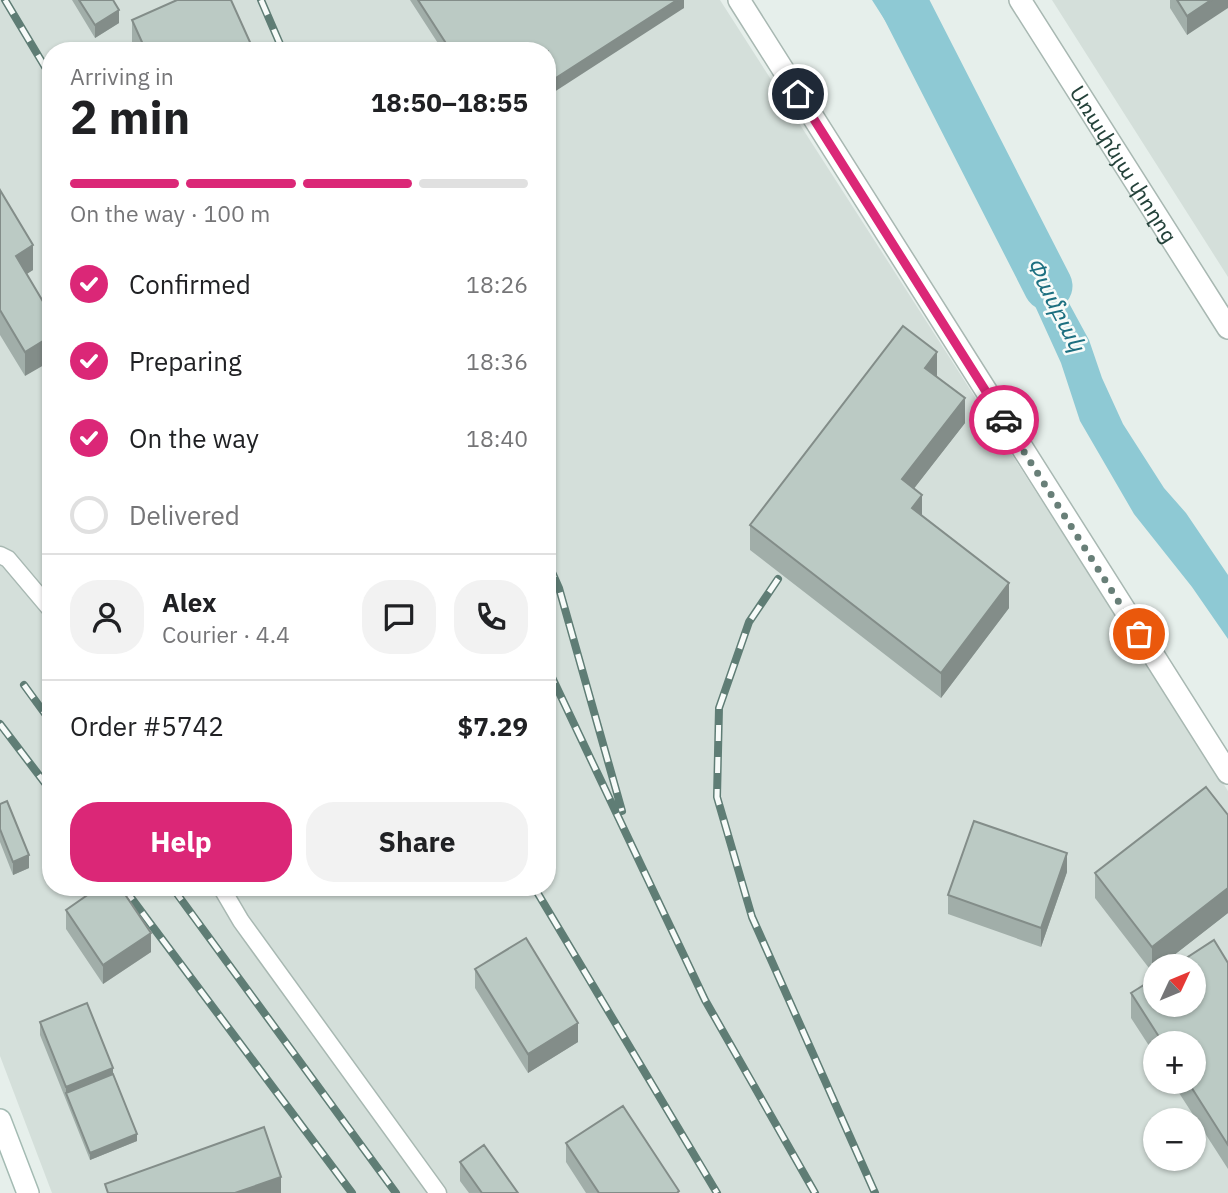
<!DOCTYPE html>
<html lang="en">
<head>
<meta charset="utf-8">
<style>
  body { margin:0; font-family:"IBM Plex Sans","Noto Sans Armenian",sans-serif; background:#f2f2f2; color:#202124; height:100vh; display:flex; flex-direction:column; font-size:26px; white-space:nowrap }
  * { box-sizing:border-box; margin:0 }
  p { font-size:23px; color:#757577 }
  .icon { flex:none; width:38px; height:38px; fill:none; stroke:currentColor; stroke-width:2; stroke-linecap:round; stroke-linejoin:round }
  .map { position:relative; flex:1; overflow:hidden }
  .side { position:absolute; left:42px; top:42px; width:514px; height:854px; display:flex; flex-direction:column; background:#fff; border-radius:28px; box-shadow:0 2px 5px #0004 }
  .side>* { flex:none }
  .needle { width:46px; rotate:46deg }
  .buttons { position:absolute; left:1143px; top:954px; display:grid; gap:14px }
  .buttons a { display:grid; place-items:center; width:63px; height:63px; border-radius:50%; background:#fff; box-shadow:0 2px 5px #0004; font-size:35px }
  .pin { position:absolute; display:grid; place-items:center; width:60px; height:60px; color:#fff; margin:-30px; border:4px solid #fff; border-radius:50%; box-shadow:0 2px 7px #0007 }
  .courier { position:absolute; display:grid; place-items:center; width:70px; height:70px; margin:-35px; border:5px solid #db2777; border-radius:50%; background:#fff; color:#222; box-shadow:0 2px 9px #0007 }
  .overview em { font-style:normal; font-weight:700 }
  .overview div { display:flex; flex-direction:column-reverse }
  .overview { display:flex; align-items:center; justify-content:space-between; height:119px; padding:0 28px }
  h1 { font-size:46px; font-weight:700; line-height:52px }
  .bar { display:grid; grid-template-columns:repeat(4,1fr); gap:10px 7px; align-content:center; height:84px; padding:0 28px }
  .bar i { height:9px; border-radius:5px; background:#e0e0e0 }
  .bar .current { background:#db2777 }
  .bar p { grid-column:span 4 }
  .line { display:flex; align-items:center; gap:18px; padding:0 28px; border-top:2px solid #e0e0e0 }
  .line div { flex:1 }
  .round { display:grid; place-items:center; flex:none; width:74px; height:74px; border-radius:28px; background:#f2f2f2 }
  ol { padding:0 28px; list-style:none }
  li { display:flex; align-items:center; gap:21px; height:77px }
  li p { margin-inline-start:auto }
  li .icon { padding:7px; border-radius:50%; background:#db2777; color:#fff; stroke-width:4 }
  li:last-child { color:#757577 }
  li i { width:38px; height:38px; border:4px solid #e0e0e0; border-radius:50% }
  .cta { display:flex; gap:14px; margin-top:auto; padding:14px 28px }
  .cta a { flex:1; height:80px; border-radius:28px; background:#db2777; color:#fff; font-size:28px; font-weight:700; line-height:80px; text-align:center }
  .cta a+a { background:#f2f2f2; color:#202124 }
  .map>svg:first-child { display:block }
</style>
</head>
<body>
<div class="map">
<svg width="1228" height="1193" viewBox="0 0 1228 1193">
  <rect width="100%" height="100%" fill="#e6efeb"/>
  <path fill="#d4dfda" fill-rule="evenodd" d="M0,0h720l508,791v402h-1176l-52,-137zM51,51h497v836h-497zM1155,966h39v38h-39zM1155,1043h39v39h-39zM1155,1120h39v38h-39z
    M1052,0h176v277z"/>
  <path fill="#8ec9d4" d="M872,0h50l14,24 22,69 3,25 20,37 25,62 20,16 16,17 18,28 4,16 25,46 13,38 21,46 41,64 22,25 42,62v64l-36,-52 -58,-73 -54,-93 -19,-58 -60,-132 -26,-37 -27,-68 -30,-54z"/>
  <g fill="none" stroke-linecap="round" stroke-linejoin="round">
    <path stroke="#8ec9d4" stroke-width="49" d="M902,0l146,286"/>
    <defs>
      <path id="service" d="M0,555l8,4 43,51
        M221,887l20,34 197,272"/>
      <g id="minor">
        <path d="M739,0l489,773"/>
        <path id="s1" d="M1020,0l208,328"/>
      </g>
      <path id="secondary" d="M0,1120l28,73"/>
    </defs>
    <use href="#service" stroke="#a8b8b2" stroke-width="19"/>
    <use href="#minor" stroke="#a8b8b2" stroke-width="24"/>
    <use href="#secondary" stroke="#a4bbb3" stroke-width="24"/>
    <use href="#service" stroke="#fff" stroke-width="16"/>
    <use href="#minor" stroke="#fff" stroke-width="21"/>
    <use href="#secondary" stroke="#fff" stroke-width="21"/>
    <defs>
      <path id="rail" d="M5,0l46,77
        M261,0l22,51
        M548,563l11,25 63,223
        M778,579l-29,43 -30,86 -2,89 35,120 123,276
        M548,669l157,331 110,193
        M24,685l27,37
        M0,724l51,67
        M123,887l229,306
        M172,887l224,306
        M534,887l183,306"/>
    </defs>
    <use href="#rail" stroke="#5f7d75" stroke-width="8"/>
    <use href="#rail" stroke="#f7fbf9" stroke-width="5" stroke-dasharray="16" stroke-linecap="butt"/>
  </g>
  <path fill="#a1aea9" d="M72,0h41l6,23 -24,15z
    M410,0h274v8l-136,43h-105z
    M1170,0h58l-41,35 -17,-27z
    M132,20l122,31h-120l-2,-6z
    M0,190l33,80 -7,4 -1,102 -25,-41z
    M937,377l28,46 -51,65 8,28 87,92 -68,90 -191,-148v-25z
    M0,804l29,64 -16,7 -13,-33z
    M1067,872l-26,75 -93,-33v-19z
    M1095,873l133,40 -68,53h-5v4l-3,2 -57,-74z
    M66,910l85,42 -48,32 -37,-55z
    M1228,963v206l-56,-87h22v-39h-39v12l-24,-37v-25z
    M475,969l103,73 -50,31 -53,-85z
    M40,1022l73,52 24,67 -47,19 -50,-125z
    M566,1143l113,50h-93l-20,-31z
    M460,1162l58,31h-49l-9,-12z"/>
  <path fill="#838d89" d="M677,0h7v8l-136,88v-13z
    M1211,0h17v8l-41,27v-19z
    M119,10v13l-24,15v-13z
    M33,245v25l-17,11v-25z
    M51,336v25l-26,15v-24z
    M937,352v25l-12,-9z
    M965,398v25l-63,81v-25z
    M922,495v25l-10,-12z
    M1009,583v25l-68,90v-25z
    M1067,853v19l-26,75v-19z
    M29,855v13l-16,7v-13z
    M1228,888v25l-68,53h-5v4l-3,2v-25z
    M151,933v19l-48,32v-19z
    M578,1023v19l-50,31v-19z
    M113,1068v13l-47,12v-6z
    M137,1134v7l-47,19v-7z
    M281,1177v16h-46z"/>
  <path fill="#bbcac4" stroke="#838d89" stroke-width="2" d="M79,0h34l6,10 -24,15z
    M177,0h54l23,51h-61v-2l-4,2h-43l-14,-31z
    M418,0h259l-129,83v-32h-97z
    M1177,0h34l-24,16z
    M0,190l33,55 -17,11 35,59v21l-26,16 -25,-42z
    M903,326l34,26 -12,16 40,30 -63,81 20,16 -10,13 97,75 -68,90 -191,-148z
    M1206,787l22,28v73l-76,59 -57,-74z
    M7,801l22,54 -16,7 -13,-33v-25z
    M974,821l93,32 -26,75 -93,-33z
    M99,887h21l31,46 -48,32 -37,-55z
    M526,938l52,85 -50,31 -53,-85z
    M1214,940l14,23v182l-40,-63h6v-39h-31l-32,-50 24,-15v26h39v-38h-20z
    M87,1003l26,65 -47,19 -26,-65z
    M113,1074l24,60 -47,19 -24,-60z
    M623,1106l56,85 -2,2h-78l-33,-50z
    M264,1127l17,50 -46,16h-127l-3,-9z
    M484,1145l34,48h-36l-22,-31z"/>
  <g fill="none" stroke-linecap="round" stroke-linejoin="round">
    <path stroke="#687f78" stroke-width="7" stroke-dasharray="0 12.6" d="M1004,420l135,214"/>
    <path stroke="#db2777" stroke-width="9" d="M798,94l206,326"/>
  </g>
  <g text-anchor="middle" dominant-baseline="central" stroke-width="5" stroke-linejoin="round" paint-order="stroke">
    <g font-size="21" fill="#24423a" stroke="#f7fbf9">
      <text stroke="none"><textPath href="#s1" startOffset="194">Առափնյա փողոց</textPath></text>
    </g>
    <g font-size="23" font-style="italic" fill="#1c6f80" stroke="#f7fbf9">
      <text transform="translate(1057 304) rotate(63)">Փամբակ</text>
    </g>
  </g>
</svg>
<div class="buttons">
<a><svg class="needle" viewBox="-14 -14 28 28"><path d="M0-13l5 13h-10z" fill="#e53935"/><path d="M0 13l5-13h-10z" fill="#757577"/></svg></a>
<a>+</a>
<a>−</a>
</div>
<div class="pin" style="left:1139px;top:634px;background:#ea580c"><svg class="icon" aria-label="bag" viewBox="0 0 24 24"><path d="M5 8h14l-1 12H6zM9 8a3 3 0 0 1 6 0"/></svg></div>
<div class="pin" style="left:798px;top:94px;background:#1f2937"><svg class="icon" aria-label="home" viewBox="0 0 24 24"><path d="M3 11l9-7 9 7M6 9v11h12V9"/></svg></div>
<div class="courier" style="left:1004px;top:420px"><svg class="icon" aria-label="car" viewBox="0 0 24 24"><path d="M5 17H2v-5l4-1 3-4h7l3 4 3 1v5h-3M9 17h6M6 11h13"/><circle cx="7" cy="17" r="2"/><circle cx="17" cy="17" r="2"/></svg></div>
<section class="side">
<div class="overview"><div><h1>2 min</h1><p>Arriving in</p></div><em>18:50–18:55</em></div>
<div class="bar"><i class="current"></i><i class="current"></i><i class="current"></i><i></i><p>On the way · 100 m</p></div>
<ol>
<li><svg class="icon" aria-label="check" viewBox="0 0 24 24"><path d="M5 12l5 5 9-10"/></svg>Confirmed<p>18:26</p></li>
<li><svg class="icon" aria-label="check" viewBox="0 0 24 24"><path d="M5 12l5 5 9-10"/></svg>Preparing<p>18:36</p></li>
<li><svg class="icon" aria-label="check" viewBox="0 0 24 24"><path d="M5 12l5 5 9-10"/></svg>On the way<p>18:40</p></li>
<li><i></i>Delivered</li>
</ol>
<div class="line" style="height:126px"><a class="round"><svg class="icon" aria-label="person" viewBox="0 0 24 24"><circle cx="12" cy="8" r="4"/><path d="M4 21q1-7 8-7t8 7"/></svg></a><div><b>Alex</b><p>Courier · 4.4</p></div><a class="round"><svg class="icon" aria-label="chat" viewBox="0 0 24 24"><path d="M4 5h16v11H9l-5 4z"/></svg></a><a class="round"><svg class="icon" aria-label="phone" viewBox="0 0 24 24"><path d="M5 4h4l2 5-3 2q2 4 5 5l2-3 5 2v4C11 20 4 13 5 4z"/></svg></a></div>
<div class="line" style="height:91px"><div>Order #5742</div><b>$7.29</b></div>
<div class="cta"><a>Help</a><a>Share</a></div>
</section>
</div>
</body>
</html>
